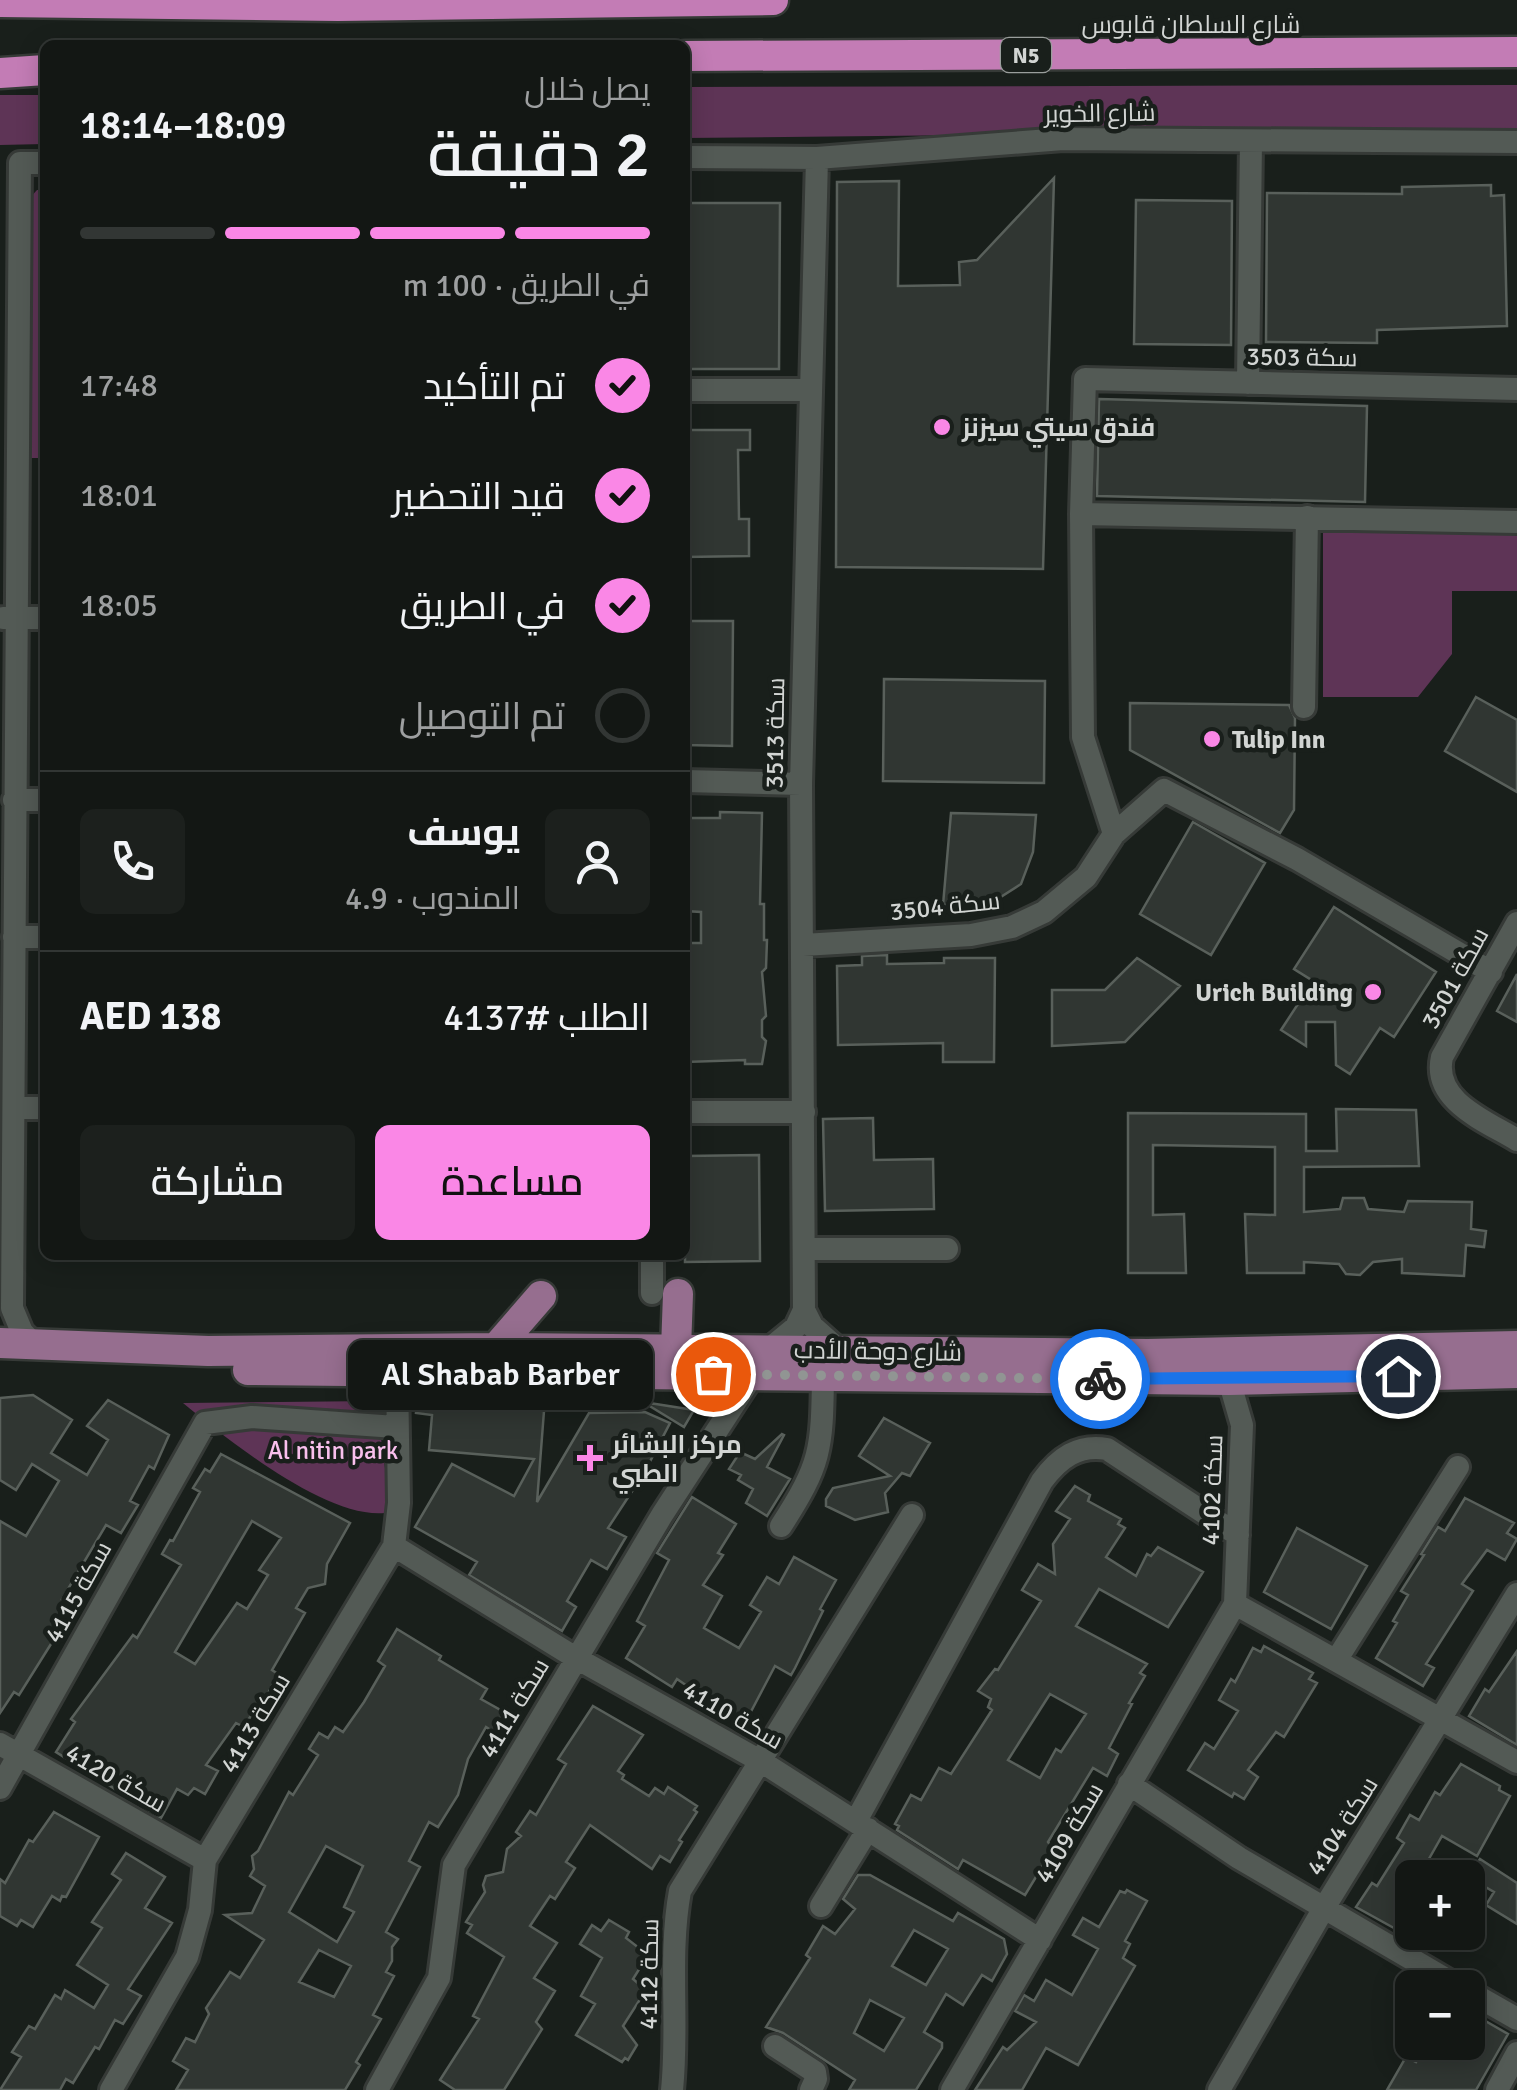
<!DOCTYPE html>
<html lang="ar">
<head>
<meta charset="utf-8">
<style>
  body { margin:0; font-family:Signika,Cairo,sans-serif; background:#1c201d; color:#f1f3f6; direction:rtl; height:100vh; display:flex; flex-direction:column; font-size:38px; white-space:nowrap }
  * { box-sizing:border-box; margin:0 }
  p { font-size:32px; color:#9d9fa0 }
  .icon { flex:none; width:55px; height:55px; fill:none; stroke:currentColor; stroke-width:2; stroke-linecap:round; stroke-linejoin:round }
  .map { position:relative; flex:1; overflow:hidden; direction:ltr }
  .side { position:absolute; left:40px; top:40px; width:650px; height:1220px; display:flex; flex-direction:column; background:#131714; border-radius:15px; box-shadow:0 5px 25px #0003,0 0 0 2px #323634; direction:rtl }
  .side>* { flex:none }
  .buttons { position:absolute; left:1395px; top:1860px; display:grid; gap:20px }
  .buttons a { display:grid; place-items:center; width:90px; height:90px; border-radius:15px; background:#131714; box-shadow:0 5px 25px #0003,0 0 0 2px #323634; font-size:50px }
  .pin { position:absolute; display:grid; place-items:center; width:85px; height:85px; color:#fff; margin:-42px; border:5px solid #fff; border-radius:50%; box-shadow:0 2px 10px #0007 }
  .courier { position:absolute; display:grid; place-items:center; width:100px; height:100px; margin:-50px; border:8px solid #1a73e8; border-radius:50%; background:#fff; color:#222; box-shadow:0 2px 12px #0007 }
  .bubble { position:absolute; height:70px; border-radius:15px; background:#131714; box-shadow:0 5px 25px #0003,0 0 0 2px #323634; font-size:32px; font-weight:600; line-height:70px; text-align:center; direction:rtl }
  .overview em { font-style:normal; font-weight:600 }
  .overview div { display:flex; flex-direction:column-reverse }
  .overview { display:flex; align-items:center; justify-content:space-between; height:170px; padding:0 40px }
  h1 { font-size:65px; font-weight:600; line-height:75px }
  .bar { display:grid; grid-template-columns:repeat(4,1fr); gap:15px 10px; align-content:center; height:120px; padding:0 40px }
  .bar i { height:12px; border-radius:8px; background:#323634 }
  .bar .current { background:#fa87e6 }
  .bar p { grid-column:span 4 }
  .line { display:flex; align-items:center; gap:25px; padding:0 40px; border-top:2px solid #323634 }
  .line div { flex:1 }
  .round { display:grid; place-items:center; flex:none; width:105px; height:105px; border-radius:15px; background:#1c201d }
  ol { padding:0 40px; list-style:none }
  li { display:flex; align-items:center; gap:30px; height:110px }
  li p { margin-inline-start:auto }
  li .icon { padding:10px; border-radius:50%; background:#fa87e6; color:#111; stroke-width:4 }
  li:last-child { color:#9d9fa0 }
  li i { width:55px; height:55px; border:5px solid #323634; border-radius:50% }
  .button { display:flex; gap:20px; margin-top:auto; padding:20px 40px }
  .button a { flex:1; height:115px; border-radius:15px; background:#fa87e6; color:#111; font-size:40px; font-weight:600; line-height:115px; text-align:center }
  .button a+a { background:#1c201d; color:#f1f3f6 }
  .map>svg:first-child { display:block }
</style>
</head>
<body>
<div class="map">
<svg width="1517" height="2090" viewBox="0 0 1517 2090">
  <rect width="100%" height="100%" fill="#191f1b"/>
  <path fill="#5e3456" d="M1517,85v44l-832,9v-51z
    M0,95h45v49l-45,1z
    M37,190h8v268h-19l1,-257z
    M1323,531h194v60h-65v63l-34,43h-95z
    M376,1401l13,97 -4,15c-59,6 -158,-74 -202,-110z"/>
  <path fill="#303632" stroke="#59605b" stroke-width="2.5" fill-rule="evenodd" d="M1054,178l-11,391 -207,-2 1,-385 62,-1 -1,105 62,-1 -1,-23 18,-2z
    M1491,185v11l13,-1 3,131 -130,4v13l-111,-1 1,-149 135,1v-7z
    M1136,200l96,1 -1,144 -97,-1z
    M685,203h95l-1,166h-94z
    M1099,399l268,7 -2,96 -268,-6z
    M685,430h65v20h-12l1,69h10v37l-64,1z
    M685,621h48l-1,125 -47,-1z
    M884,679l161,2 -1,102 -161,-2z
    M1476,697l41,23v72l-72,-41z
    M1130,703l159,2 6,13 -1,92 -14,23 -150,-83z
    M720,812l42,1 -2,91h4v36h3l-1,28 -4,4 4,44 -4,4v17l4,4 -4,23h-17v-4l-60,2v-119h16v-31l-16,-1v-93h35z
    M951,813l85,2 -3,37 -12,32 -25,16 -53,5z
    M1193,822l72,41 -54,92 -71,-41z
    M1334,907l102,65 -42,65 -14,-9 -30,46 -14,-9 -1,-43h-29v24l-25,-16 32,-49 -19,-12z
    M887,955v9l57,-1v-5h51l-1,104h-51v-19l-105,2 -1,-79 25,-1v-9z
    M1137,958l43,28 -55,56 -73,4v-56h53z
    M1517,974v48l-20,-11z
    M1336,1109l80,1 3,56 -115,1v45l36,-3 3,-11h21l4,11 36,3 4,-11 64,1 -1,27 15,2 -2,16 -18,-2 -2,31 -62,-3v-14l-29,3 -13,13 -14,-1 -7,-10 -35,-2v11h-57l-2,-59 30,1v-68l-122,-2v70l31,-1 2,59h-58v-160l178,1v37h31z
    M873,1118l1,42 59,-1 1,50 -109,2 -2,-92z
    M759,1155l1,106 -75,1v-106z
    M418,1390l25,1 -1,12 102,8 -7,91 52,-89 56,-1 25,11 -26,50 -36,55 18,9 -19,32 -16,-9 -24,41 9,6 -14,24 -93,-56 8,-13 -62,-35 37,-63 62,32 20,-37 -105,-9 3,-35 -16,-2z
    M33,1395l39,25 -21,33 36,22 21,-35 -21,-14 21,-26 61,35 -15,34 -5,-3 -19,35 8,4 -17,28 -15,-8 -44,74 8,5 -20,28 6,4 -37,59 -5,-3 -14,21v-192l26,15 33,-55 -27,-17 -16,26 -16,-10v-82z
    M643,1402l51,8 -10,17z
    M884,1418l46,25 -20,33 -8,-3 -17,20 3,19 -33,8 -29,-14v-7l7,-11 57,-12 -31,-20z
    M782,1434l2,1 -17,32 23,12 -23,37 -21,-13 7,-14 -15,-9 3,-5 -12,-6 11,-17 15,7z
    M221,1454l129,69 -23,41 -2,20 -17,4 -12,20 9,5 -33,57 6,4 -14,27h-4l-16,26 -8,-4 -30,42 12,6 -13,23 -11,-6 -6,7 -11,-6 -16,29 -105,-66 19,-30 -4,-3 62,-84 4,3 44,-73 -19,-11 8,-14 3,1 27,-49 -7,-4 12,-19 5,3zM252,1521l29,17 -22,32 9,5 -21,34 -10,-6 -42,61 -20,-12z
    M1075,1486l15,9 -2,6 33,18 -3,5 7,4 -19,29 30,19 11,-22 4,2 7,-9 45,25 -35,55 -69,-38 -23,37 71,38 -7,9 5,3 -16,27 3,1 -23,44 9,6 -11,22 -14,-8 -45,74 5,7 -28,46 -62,-35 -5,9 -61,-39 2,-4 -4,-2 16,-29 10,5 18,-32 12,6 41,-64 -4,-3 3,-8 -13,-8 17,-22 3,1 43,-69 -19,-11 16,-26 17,10 -2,-30 17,-25 -14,-8zM1050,1694l36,20 -25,38 -5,-3 -16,29 -32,-18z
    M692,1497l44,27 -18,29 5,2 -20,30 19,11 -18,32 35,20 22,-36 -11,-7 17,-28 12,7 15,-27 42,23 -16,29 3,2 -28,57 -4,7 -16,-9 -29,55 -22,-12 -4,7 -14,-10 3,-5 -32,-22 -5,8 -46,-29 19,-32 -8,-5 32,-61 -12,-7z
    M1465,1498l49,25 -7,10 10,6 -12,21 -18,-10 -25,34 11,7 -47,73 8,4 -11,18 -47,-28 21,-35 -4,-2 15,-26 -7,-4 23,-36 -3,-1 17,-27 7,4z
    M1297,1528l70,38 -36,63 -67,-37z
    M397,1629l44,27 -2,4 48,29 -6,10 23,13 -3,5 8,5 -9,14 -14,-9 -18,32 -10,36 -20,32 -9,-5 -20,39 11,6 -34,65 12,7 -6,8v14l-6,11 8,4 -21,39 8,4 -25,43 4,3 -15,25h-169l12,-20 -15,-9 13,-23 9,4 14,-28 -3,-6 24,-36 10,6 24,-38 -39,-25 27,-2 13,-27 -15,-10 4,-7 -2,-13 6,-5 31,-59 4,3 25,-40 -9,-6 10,-16 9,5 7,-11 8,5 21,-30 21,-36 -7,-5zM326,1846l37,20 -19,41 10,5 -17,30 -48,-30zM319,1950l32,16 -17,31 -35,-15z
    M1264,1646l49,27 -4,6 8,4 -33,54 -8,-5 -28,38 10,7 -14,22 -10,-6 -2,4 -44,-27 17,-27 9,6 24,-38 -19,-11 12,-21 4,3 18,-34 8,4z
    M1517,1651v94l-48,-29 16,-27 4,3z
    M593,1706l50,29 -25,36 6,4 -2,4 27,17 6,-8 9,6 4,-7 29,19 -3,4 3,2 -18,28 3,2 -12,20 -10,-6 -8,13 -62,-44 -24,37 9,6 -20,31 -5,-3 -20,30 27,17 -23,35 21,13 -19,31 6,7 -38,61h-49l-15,-10 39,-61 -6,-3 31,-59 -37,-24 5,-8 -6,-3 19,-30 -2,-7 3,-9 17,-4 4,-23 14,-13 -5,-4 14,-21 6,4 30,-51 -8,-5z
    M1461,1764l39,22 -1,4 11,6 -33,60 -35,-20 -24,42h-6v60l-56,-31 16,-24 5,3 27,-43 -7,-5 13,-23 9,5 16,-28 5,3z
    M54,1812l45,25 -33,60 -4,-1 -2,5 -8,-5 -19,31 -12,-7 -4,6 -17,-10v-37l5,4 24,-43 4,2z
    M126,1853l39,24 -20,31 27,15 -44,66 13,7 -18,28 -8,-4 -16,29 -4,-2 -22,36 -7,-4 -6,11h-60l21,-33 -9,-5 17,-26 6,3 20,-34 6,4 4,-9 29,18 14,-23 -31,-20 25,-37 -10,-6 29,-42 -9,-6z
    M1480,1859l37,24v41l-31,-19 8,-13 -26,-15z
    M858,1875h12l83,46 5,-8 46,26 3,15 -15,27 -10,-6 -19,30 -17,-11 -22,38 18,11v5l-26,42h-67l6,-10 -72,-47 -17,-6 44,-69 -4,-3 17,-29 12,8 20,-25 -12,-10zM914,1930l34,19 -22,36 -34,-19zM870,2000l34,18 -20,33 -30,-18z
    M1127,1890l20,11 -22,40 5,3 -7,14 12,8 -57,99 -32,-17 -24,42h-47l28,-43 4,3 29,-28 -21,-11 9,-16 10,6 12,-21 26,15 26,-46 -25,-14 10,-17 16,9 21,-36 5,2z
    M609,1920l20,12 -3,6 22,17 -15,24 13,11 -23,36 14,19 -9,15 -3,-2 -3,4 -46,-27 19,-31 -14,-8 21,-38 -22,-14 12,-19 9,6z
    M1468,2011l40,23 -32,56h-89l19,-33 10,5 12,-20h40z"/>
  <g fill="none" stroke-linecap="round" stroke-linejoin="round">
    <defs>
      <path id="minor" d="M685,157l132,1 246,-19 454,3
        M1248,383l3,-242
        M685,390h126
        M1081,514l436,8
        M3,618h42
        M1304,707l3,-190
        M685,781l116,3
        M14,800h31
        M1114,834l-31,-97 -2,-223 4,-135 432,10
        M1517,923l-75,134c-10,44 44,64 75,83
        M14,937h31
        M803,945l168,-10 41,-8 32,-15 42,-35 28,-43 50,-44 133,69 194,113
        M14,1108h31
        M685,1112h119
        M806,1249h141
        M652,1293v-38
        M804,1310l8,16 28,25
        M35,1345l-13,-13 -10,-24 8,-1145h25
        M768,1350l28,-23 8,-17 -3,-526 16,-626
        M781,1526c40,-62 41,-76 42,-149
        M394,1546l182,112 186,104 278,178
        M1235,1604l282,158
        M1337,1659l121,-192
        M0,1744l205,116
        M1129,1784l110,74 222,130
        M0,1788l205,-365 47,-6 144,10
        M856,1821l186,-340c17,-23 36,-37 65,-32l131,86
        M821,1906l47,-77
        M1468,1991l49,28
        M775,2046l40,26 1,7 -5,11
        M111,2090l76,-133 13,-47 5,-50 189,-314 5,-43 -2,-129
        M377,2090l62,-112 15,-113 208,-350 91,-140
        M672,2090c7,-67 -4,-133 8,-199l232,-376
        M952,2090l283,-486 7,-179 -13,-45
        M1219,2090l105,-182 193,-314
        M1497,2090l20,-37"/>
      <path id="major" d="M0,1343l208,8 288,-3 652,6 369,-8
        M496,1348l45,-52
        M676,1349l2,-55
        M248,1370l981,10 288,-7"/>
      <path id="highway" d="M0,2l338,4 435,-6
        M685,56l832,-4
        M0,73l45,-3"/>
    </defs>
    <use href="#minor" stroke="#363a37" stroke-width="28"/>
    <use href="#major" stroke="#363a37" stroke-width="35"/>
    <use href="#highway" stroke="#363a37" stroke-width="35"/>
    <use href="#minor" stroke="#535a55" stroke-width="22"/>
    <use href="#major" stroke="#966e8f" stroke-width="30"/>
    <use href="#highway" stroke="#c37cb5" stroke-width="30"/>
  </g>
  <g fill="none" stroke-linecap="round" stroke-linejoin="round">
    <path stroke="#919593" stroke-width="10" stroke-dasharray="0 18" d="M713,1374l387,5"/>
    <path stroke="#1a73e8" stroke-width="12" d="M1100,1379l298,-3"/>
  </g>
  <g fill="#fa87e6" stroke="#191f1b" stroke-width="4">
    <circle cx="942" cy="427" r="10"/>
    <circle cx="1212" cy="739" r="10"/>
    <circle cx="1373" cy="992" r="10"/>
    <path d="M585 1443h10v10h10v10h-10v10h-10v-10h-10v-10h10z"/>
  </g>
  <g text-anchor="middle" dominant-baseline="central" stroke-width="9" stroke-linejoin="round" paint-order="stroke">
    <rect fill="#191f1b" stroke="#9a9e9c" stroke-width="2.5" x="1001" y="38" width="50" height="34" rx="8"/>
    <g font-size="22" font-weight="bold" fill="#d2d5d3">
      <text x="1026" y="55">N5</text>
    </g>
    <g font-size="25" fill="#d2d5d3" stroke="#191f1b">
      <text x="1191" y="24">شارع السلطان قابوس</text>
      <text transform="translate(1100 113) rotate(-1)">شارع الخوير</text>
      <text transform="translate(1302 357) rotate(1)">سكة 3503</text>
      <text transform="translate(775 733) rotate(-89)">سكة 3513</text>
      <text transform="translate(945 906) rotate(-6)">سكة 3504</text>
      <text transform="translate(1455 978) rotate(-61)">سكة 3501</text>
      <text transform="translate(878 1351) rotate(1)">شارع دوحة الأدب</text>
      <text transform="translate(1212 1490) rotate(-88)">سكة 4102</text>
      <text transform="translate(78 1592) rotate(-61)">سكة 4115</text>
      <text transform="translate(514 1708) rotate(-59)">سكة 4111</text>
      <text transform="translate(733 1715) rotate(30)">سكة 4110</text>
      <text transform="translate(255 1723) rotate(-59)">سكة 4113</text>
      <text transform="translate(116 1778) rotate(30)">سكة 4120</text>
      <text transform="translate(1342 1826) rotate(-58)">سكة 4104</text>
      <text transform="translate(1069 1833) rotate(-60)">سكة 4109</text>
      <text transform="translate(649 1974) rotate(-89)">سكة 4112</text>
    </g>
    <g font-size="25" font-weight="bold" fill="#d2d5d3" stroke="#191f1b" text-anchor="start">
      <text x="962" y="427">فندق سيتي سيزنز</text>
      <text x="1232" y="739">Tulip Inn</text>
      <text x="1353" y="992" text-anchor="end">Urich Building</text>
      <text x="612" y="1444">مركز البشائر<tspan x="612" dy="29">الطبي</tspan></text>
    </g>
    <g font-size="25" fill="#f9c0ed" stroke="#191f1b">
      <text x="333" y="1450">Al nitin park</text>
    </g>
  </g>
</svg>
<div class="buttons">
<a>+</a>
<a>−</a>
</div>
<div class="pin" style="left:713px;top:1374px;background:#ea580c"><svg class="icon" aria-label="bag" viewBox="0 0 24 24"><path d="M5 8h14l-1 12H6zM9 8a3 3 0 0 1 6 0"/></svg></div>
<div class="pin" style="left:1398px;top:1376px;background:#1f2937"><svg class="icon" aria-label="home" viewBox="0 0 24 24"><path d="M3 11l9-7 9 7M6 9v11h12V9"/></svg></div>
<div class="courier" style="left:1100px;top:1379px"><svg class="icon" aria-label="bike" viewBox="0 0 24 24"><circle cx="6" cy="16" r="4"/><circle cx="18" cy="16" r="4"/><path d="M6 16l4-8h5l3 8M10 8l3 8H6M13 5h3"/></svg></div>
<div class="bubble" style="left:348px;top:1340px;width:305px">Al Shabab Barber</div>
<section class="side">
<div class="overview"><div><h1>2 دقيقة</h1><p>يصل خلال</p></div><em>18:09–18:14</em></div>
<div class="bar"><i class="current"></i><i class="current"></i><i class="current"></i><i></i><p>في الطريق · 100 m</p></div>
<ol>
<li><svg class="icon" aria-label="check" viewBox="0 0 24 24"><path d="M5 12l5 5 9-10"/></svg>تم التأكيد<p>17:48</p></li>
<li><svg class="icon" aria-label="check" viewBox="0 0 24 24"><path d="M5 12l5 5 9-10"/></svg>قيد التحضير<p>18:01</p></li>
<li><svg class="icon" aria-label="check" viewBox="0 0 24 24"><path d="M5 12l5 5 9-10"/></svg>في الطريق<p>18:05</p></li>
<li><i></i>تم التوصيل</li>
</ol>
<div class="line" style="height:180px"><a class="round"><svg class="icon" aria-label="person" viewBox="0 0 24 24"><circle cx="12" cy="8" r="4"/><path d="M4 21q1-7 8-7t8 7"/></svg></a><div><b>يوسف</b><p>المندوب · 4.9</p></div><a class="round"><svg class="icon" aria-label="phone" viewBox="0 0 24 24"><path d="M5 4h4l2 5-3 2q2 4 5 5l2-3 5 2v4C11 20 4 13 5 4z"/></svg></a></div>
<div class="line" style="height:130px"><div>الطلب #4137</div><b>AED 138</b></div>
<div class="button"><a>مساعدة</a><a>مشاركة</a></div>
</section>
</div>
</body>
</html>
